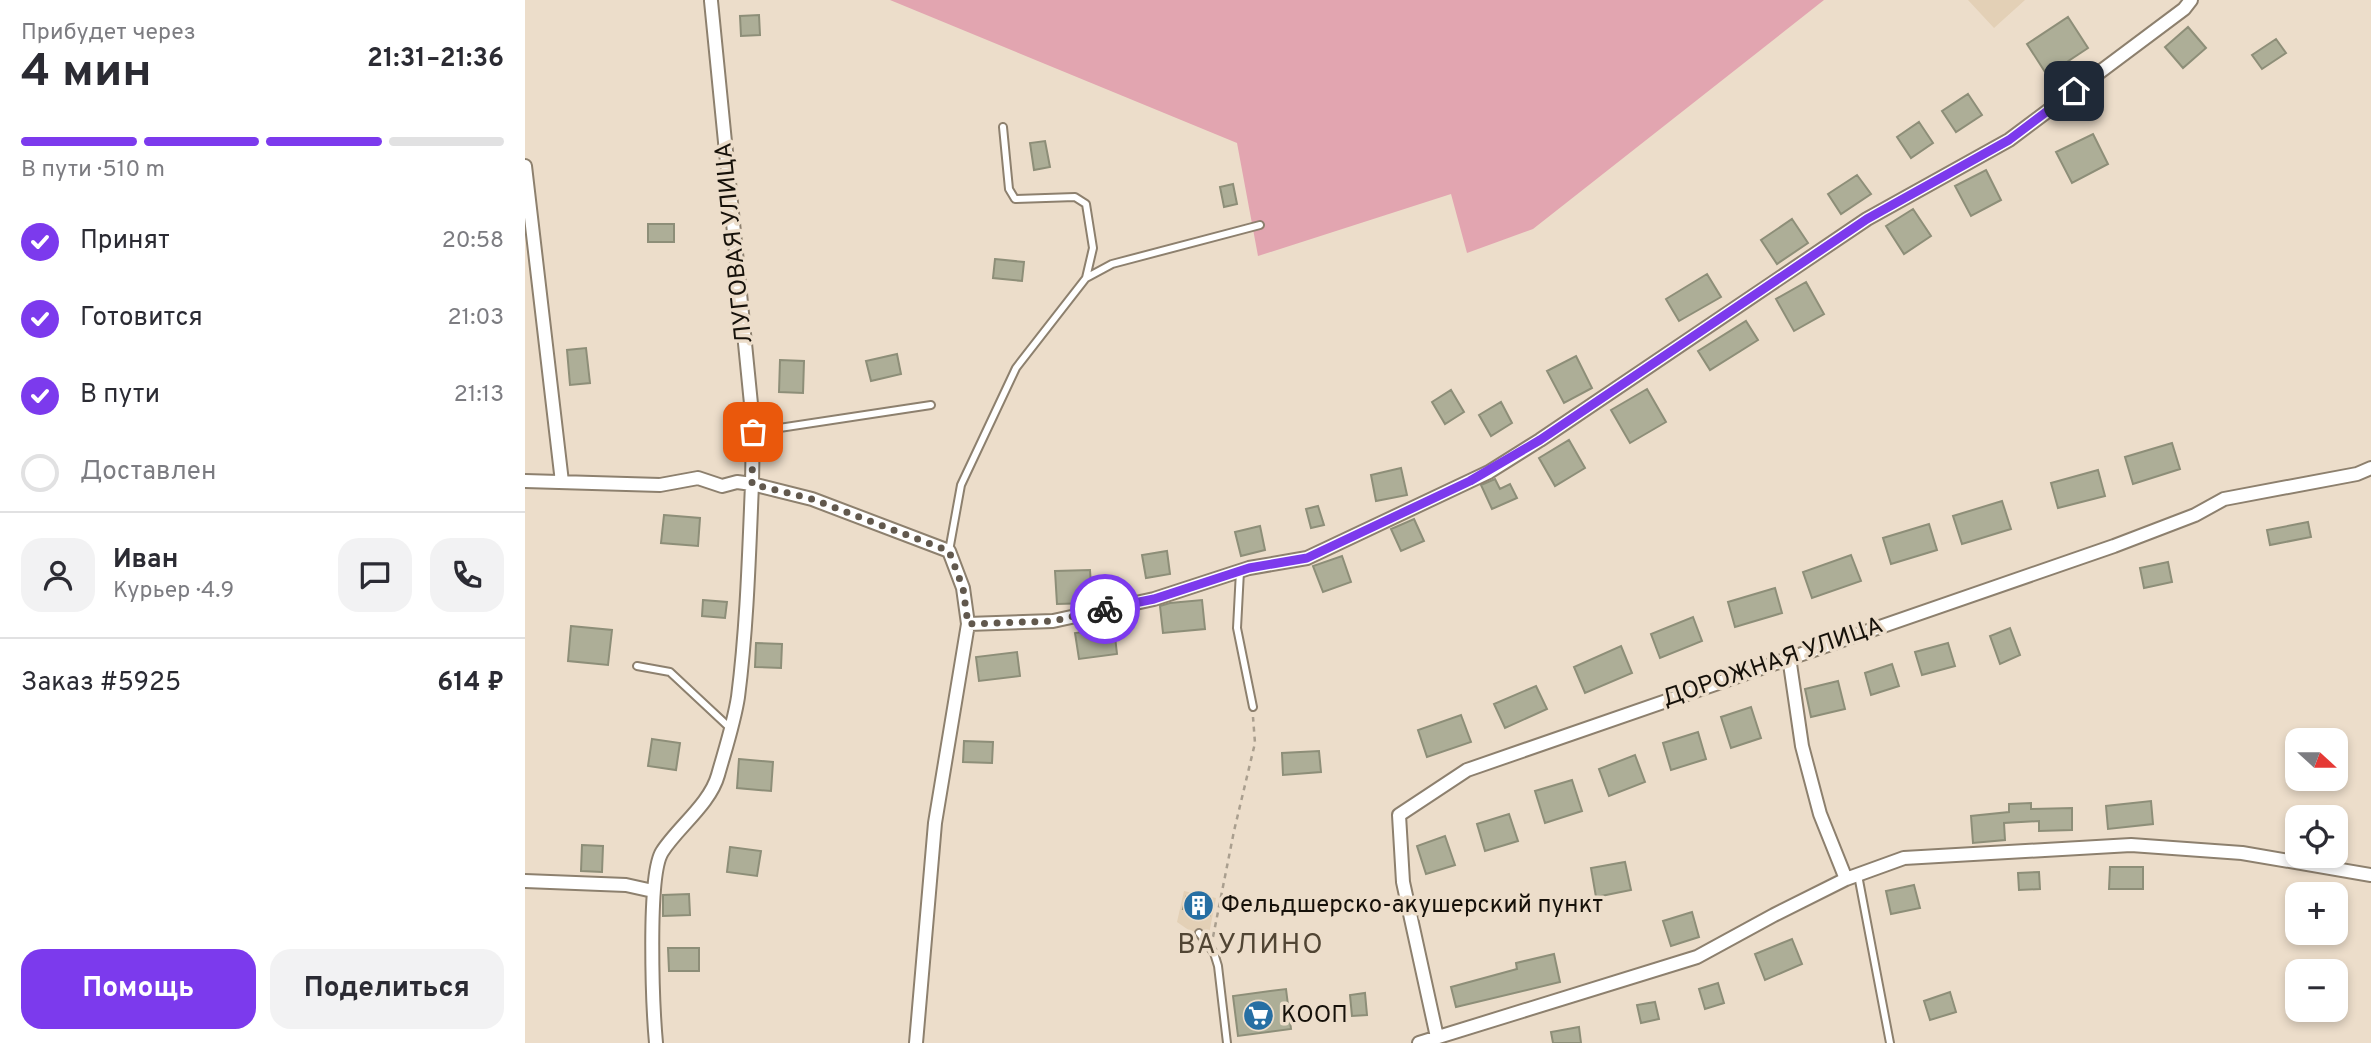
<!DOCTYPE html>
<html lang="ru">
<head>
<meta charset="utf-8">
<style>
  body { margin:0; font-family:Overpass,sans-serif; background:#f2f2f3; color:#2b2b33; height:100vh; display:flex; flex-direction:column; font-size:26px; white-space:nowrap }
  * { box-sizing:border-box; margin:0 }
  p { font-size:23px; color:#7c7c81 }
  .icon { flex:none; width:38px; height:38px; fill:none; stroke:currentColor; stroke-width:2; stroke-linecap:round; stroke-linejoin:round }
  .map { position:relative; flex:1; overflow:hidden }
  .side { display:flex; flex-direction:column; background:#fff; width:525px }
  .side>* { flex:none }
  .needle { width:46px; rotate:111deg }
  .buttons { position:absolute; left:1760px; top:728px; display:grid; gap:14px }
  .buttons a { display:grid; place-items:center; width:63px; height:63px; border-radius:14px; background:#fff; box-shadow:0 4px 10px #0003; font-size:35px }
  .pin { position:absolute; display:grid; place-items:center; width:60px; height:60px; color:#fff; margin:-30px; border-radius:14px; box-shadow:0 4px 10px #0006 }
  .courier { position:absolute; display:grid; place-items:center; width:70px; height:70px; margin:-35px; border:5px solid #7c3aed; border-radius:50%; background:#fff; color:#222; box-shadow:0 2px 9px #0007 }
  .summary em { font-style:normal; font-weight:700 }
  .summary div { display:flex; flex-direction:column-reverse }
  .summary { display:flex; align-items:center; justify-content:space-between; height:119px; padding:0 21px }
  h1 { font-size:46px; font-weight:700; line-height:52px }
  .bar { display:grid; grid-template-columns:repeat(4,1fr); gap:10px 7px; align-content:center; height:84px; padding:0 21px }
  .bar i { height:9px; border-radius:5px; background:#e1e1e2 }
  .bar .active { background:#7c3aed }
  .bar p { grid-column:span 4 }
  .line { display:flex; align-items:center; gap:18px; padding:0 21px; border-top:2px solid #e1e1e2 }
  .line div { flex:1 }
  .round { display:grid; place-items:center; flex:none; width:74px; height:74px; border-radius:21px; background:#f2f2f3 }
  ol { padding:0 21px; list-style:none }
  li { display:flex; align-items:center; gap:21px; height:77px }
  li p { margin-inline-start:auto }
  li .icon { padding:7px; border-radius:50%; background:#7c3aed; color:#fff; stroke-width:4 }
  li:last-child { color:#7c7c81 }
  li i { width:38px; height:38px; border:4px solid #e1e1e2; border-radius:50% }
  .action { display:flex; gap:14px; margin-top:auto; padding:14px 21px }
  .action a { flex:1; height:80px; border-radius:21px; background:#7c3aed; color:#fff; font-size:28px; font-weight:700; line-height:80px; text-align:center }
  .action a+a { background:#f2f2f3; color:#2b2b33 }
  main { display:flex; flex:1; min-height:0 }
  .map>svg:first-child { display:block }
</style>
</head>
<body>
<main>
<section class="side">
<div class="summary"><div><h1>4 мин</h1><p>Прибудет через</p></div><em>21:31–21:36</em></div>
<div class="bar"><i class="active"></i><i class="active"></i><i class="active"></i><i></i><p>В пути · 510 m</p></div>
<ol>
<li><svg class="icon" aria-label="check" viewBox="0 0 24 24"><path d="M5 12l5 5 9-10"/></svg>Принят<p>20:58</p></li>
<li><svg class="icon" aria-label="check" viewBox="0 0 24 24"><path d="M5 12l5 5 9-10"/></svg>Готовится<p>21:03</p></li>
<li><svg class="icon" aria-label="check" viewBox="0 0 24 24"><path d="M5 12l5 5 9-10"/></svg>В пути<p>21:13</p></li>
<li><i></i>Доставлен</li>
</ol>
<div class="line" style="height:126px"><a class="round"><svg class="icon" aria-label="person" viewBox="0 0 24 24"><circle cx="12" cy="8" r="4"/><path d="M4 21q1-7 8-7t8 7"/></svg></a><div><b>Иван</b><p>Курьер · 4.9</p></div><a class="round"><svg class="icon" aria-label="chat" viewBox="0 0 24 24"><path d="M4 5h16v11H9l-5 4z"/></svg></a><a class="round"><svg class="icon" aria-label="phone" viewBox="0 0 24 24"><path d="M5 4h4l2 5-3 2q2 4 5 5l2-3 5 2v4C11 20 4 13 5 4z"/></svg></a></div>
<div class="line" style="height:91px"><div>Заказ #5925</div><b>614 ₽</b></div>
<div class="action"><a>Помощь</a><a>Поделиться</a></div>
</section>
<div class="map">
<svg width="1846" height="1043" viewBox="0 0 1846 1043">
  <rect width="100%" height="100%" fill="#ecddca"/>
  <path fill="#e3d0b6" d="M1443,0h57l-31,28z
    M659,891l32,7 -7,36 -19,-3 -13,-9z"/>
  <path fill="#e2a5b0" d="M365,0h934l-291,229 -66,24 -16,-59 -193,62 -21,-113z"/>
  <path fill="#adae97" stroke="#8d8e78" stroke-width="2" d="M234,15l1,20 -19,1 -1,-20z
    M1543,17l20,31 -41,27 -20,-31z
    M1663,27l18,21 -23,20 -18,-21z
    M1751,39l10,14 -24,16 -10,-14z
    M1443,94l14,21 -26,17 -14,-21z
    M1394,122l14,21 -22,15 -14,-21z
    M1568,134l15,30 -36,19 -16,-31z
    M520,141l5,26 -16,3 -4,-27z
    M1461,170l15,30 -30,16 -16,-30z
    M1332,175l14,19 -30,20 -13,-20z
    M708,184l4,20 -13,3 -4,-20z
    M1388,209l18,27 -27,18 -18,-28z
    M1267,219l16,24 -31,21 -16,-24z
    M123,224h26v18h-26z
    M470,259l29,3 -2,19 -29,-3z
    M1182,274l14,23 -42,24 -13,-22z
    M1281,282l18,32 -30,17 -18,-32z
    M1221,321l12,19 -48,30 -12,-19z
    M61,348l4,35 -20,2 -3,-35z
    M372,354l4,20 -30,7 -5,-20z
    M1051,356l16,32 -28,15 -17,-32z
    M255,360l24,1 -1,32 -24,-1z
    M1122,389l19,33 -36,21 -19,-33z
    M926,390l13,22 -19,12 -13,-22z
    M976,402l11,21 -21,13 -12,-21z
    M1044,440l16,28 -30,18 -16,-28z
    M1647,443l8,26 -47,15 -8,-27z
    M876,468l6,27 -31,6 -5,-26z
    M1573,470l7,26 -47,12 -7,-25z
    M970,479l5,10 10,-5 7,14 -25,11 -11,-24z
    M1477,501l9,28 -49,15 -9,-28z
    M793,506l6,19 -13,3 -5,-19z
    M139,515l36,3 -2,28 -37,-3z
    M889,519l10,22 -23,10 -10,-22z
    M1783,522l3,15 -41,8 -3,-15z
    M1404,524l8,26 -46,14 -8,-26z
    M735,526l5,24 -24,6 -6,-24z
    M642,551l3,23 -24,4 -4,-23z
    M1326,555l10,26 -49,17 -9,-26z
    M817,556l9,26 -28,10 -10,-26z
    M1643,562l4,20 -28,6 -4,-20z
    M565,570l2,33 -35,1 -2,-33z
    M1250,588l7,25 -47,14 -7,-25z
    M178,600l24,2 -2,16 -23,-2z
    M677,600l3,29 -42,4 -3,-27 10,-3z
    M1168,617l9,24 -42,17 -9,-24z
    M46,626l41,4 -4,35 -40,-4z
    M589,628l3,26 -38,5 -4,-26z
    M1485,628l10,27 -20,9 -10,-28z
    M231,643l26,1 -1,24 -26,-1z
    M1423,643l7,23 -33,9 -7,-23z
    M1096,646l11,27 -47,20 -11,-26z
    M492,652l3,24 -41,5 -3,-24z
    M1367,664l7,22 -28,9 -6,-22z
    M1313,681l7,28 -34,8 -6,-28z
    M1011,686l11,23 -42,19 -11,-24z
    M1226,707l10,31 -30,10 -10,-31z
    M936,715l10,27 -44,15 -9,-27z
    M1173,732l8,27 -35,11 -8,-27z
    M127,739l28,4 -4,27 -28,-4z
    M439,741l29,1 -1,21 -29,-1z
    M794,751l2,21 -38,3 -1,-22z
    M1110,755l10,27 -36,14 -10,-27z
    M214,759l34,3 -2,29 -34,-3z
    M1047,780l10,31 -37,12 -10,-32z
    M1626,801l2,23 -45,5 -2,-23z
    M1506,803v6l41,-1v22l-33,1v-10l-35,2 1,17 -32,3 -2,-27 38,-4v-8z
    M984,814l9,27 -33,10 -8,-27z
    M920,836l10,29 -29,9 -9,-28z
    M57,845l21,1 -1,26 -21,-1z
    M205,847l31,4 -4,25 -30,-4z
    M1100,862l6,28 -35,7 -5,-29z
    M1585,867h33v22h-34z
    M1514,872l1,17 -21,1 -1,-17z
    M1389,885l6,23 -29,6 -5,-23z
    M164,894l1,21 -27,1v-21z
    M661,897l26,6 -2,12 -27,-6z
    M1167,912l7,25 -28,9 -8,-25z
    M1267,939l10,25 -37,16 -10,-26z
    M143,948h31v23h-30z
    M1029,954l6,28 -104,25 -5,-20 66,-18 -1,-6z
    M1193,983l6,20 -19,6 -6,-20z
    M761,989l5,40 -53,7 -5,-40z
    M1425,992l6,20 -26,8 -6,-19z
    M840,993l2,22 -15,1 -2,-21z
    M1130,1002l4,17 -18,4 -4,-18z
    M1054,1027l2,16h-28l-2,-11z"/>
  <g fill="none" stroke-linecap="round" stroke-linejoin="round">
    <defs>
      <path id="lane" d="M561,278l26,-14 148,-39
        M228,432l178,-27
        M424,551l12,-66 55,-117 70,-90 7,-30 -7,-44 -11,-7 -60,2 -6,-10 -6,-62
        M715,571l-3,57 16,79
        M112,666l33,6 60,56
        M1333,875l32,168
        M674,933l15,20 4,13 9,77"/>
      <path id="street" d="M0,166l37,316
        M0,481l135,4 38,-7 24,8 15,-4 15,2 1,-60 -42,-423
        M1264,657l13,89 18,68 26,65
        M0,881l101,4 27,6
        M912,1037l-34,-155 -4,-67 68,-45 647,-224 81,-31 29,-16 133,-25 14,-6
        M131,1043c-3,-33 -9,-167 6,-191 15,-24 48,-48 56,-77 7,-25 16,-52 20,-78 9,-70 11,-142 14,-213l60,15 137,52 14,37 5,36 85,-3 101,-22 95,-31 58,-10 182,-86 51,-32 327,-221 142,-79 175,-131 7,-9
        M391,1043l19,-220 33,-199
        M894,1043l278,-86 77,-42 72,-36 58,-21 227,-13 111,8 129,22"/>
    </defs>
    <use href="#lane" stroke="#8d806e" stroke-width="10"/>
    <use href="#street" stroke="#8d806e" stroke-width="16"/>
    <path stroke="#aa9f8f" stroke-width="2.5" stroke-dasharray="5 5" stroke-linecap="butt" d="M688,937l21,-106 21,-88 -2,-26"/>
    <use href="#lane" stroke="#fff" stroke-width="6"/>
    <use href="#street" stroke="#fff" stroke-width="12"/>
  </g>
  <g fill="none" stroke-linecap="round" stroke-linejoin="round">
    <path stroke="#61584d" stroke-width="7" stroke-dasharray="0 12.6" d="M228,432l-1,52 60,15 137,52 14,37 5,36 85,-3 52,-12"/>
    <path stroke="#7c3aed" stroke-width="9" d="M580,609l49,-10 95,-31 58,-10 163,-77 70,-41 327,-221 142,-79 65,-49"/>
  </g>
  <defs>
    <symbol id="building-disc" viewBox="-11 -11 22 22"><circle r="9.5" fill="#276fa3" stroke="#ecddca"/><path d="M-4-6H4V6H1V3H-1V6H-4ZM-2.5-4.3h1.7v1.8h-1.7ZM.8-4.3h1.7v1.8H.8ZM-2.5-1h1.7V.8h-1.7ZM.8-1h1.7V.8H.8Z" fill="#fff"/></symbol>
    <symbol id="supermarket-disc" viewBox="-11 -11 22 22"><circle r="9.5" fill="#276fa3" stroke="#ecddca"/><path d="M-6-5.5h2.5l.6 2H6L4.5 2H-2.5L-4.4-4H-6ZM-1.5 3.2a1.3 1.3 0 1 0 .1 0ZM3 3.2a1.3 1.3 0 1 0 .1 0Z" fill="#fff"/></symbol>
  </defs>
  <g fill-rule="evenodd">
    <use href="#building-disc" x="656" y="888" width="35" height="35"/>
    <use href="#supermarket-disc" x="716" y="998" width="35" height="35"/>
  </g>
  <g text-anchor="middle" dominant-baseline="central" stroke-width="7" stroke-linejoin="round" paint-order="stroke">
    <g font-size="24" fill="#16110a" stroke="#ecddca">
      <text transform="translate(210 243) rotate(-96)">ЛУГОВАЯ УЛИЦА</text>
      <text transform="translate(1248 663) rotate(-19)">ДОРОЖНАЯ УЛИЦА</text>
    </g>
    <g font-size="24" fill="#16110a" stroke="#ecddca" text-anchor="start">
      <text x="696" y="906">Фельдшерско-акушерский пункт</text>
      <text x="756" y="1016">КООП</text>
    </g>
    <g font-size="28" letter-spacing="2" fill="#514534" stroke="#ecddca">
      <text x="726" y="946">ВАУЛИНО</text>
    </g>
  </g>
</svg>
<div class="buttons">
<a><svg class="needle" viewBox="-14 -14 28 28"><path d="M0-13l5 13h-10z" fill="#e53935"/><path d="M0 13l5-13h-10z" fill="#7c7c81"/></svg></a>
<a><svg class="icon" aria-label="locate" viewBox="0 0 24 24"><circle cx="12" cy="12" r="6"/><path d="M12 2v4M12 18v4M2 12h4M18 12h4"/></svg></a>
<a>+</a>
<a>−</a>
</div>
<div class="pin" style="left:228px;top:432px;background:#ea580c"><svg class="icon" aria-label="bag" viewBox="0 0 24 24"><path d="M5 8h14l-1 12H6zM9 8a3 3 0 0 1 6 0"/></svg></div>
<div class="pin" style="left:1549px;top:91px;background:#1f2937"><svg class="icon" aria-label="home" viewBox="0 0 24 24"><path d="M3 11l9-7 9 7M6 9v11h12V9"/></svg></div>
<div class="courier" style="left:580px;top:609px"><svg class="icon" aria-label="bike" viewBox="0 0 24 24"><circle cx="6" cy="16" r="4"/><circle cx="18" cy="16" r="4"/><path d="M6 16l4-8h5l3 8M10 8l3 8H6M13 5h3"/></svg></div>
</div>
</main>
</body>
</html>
